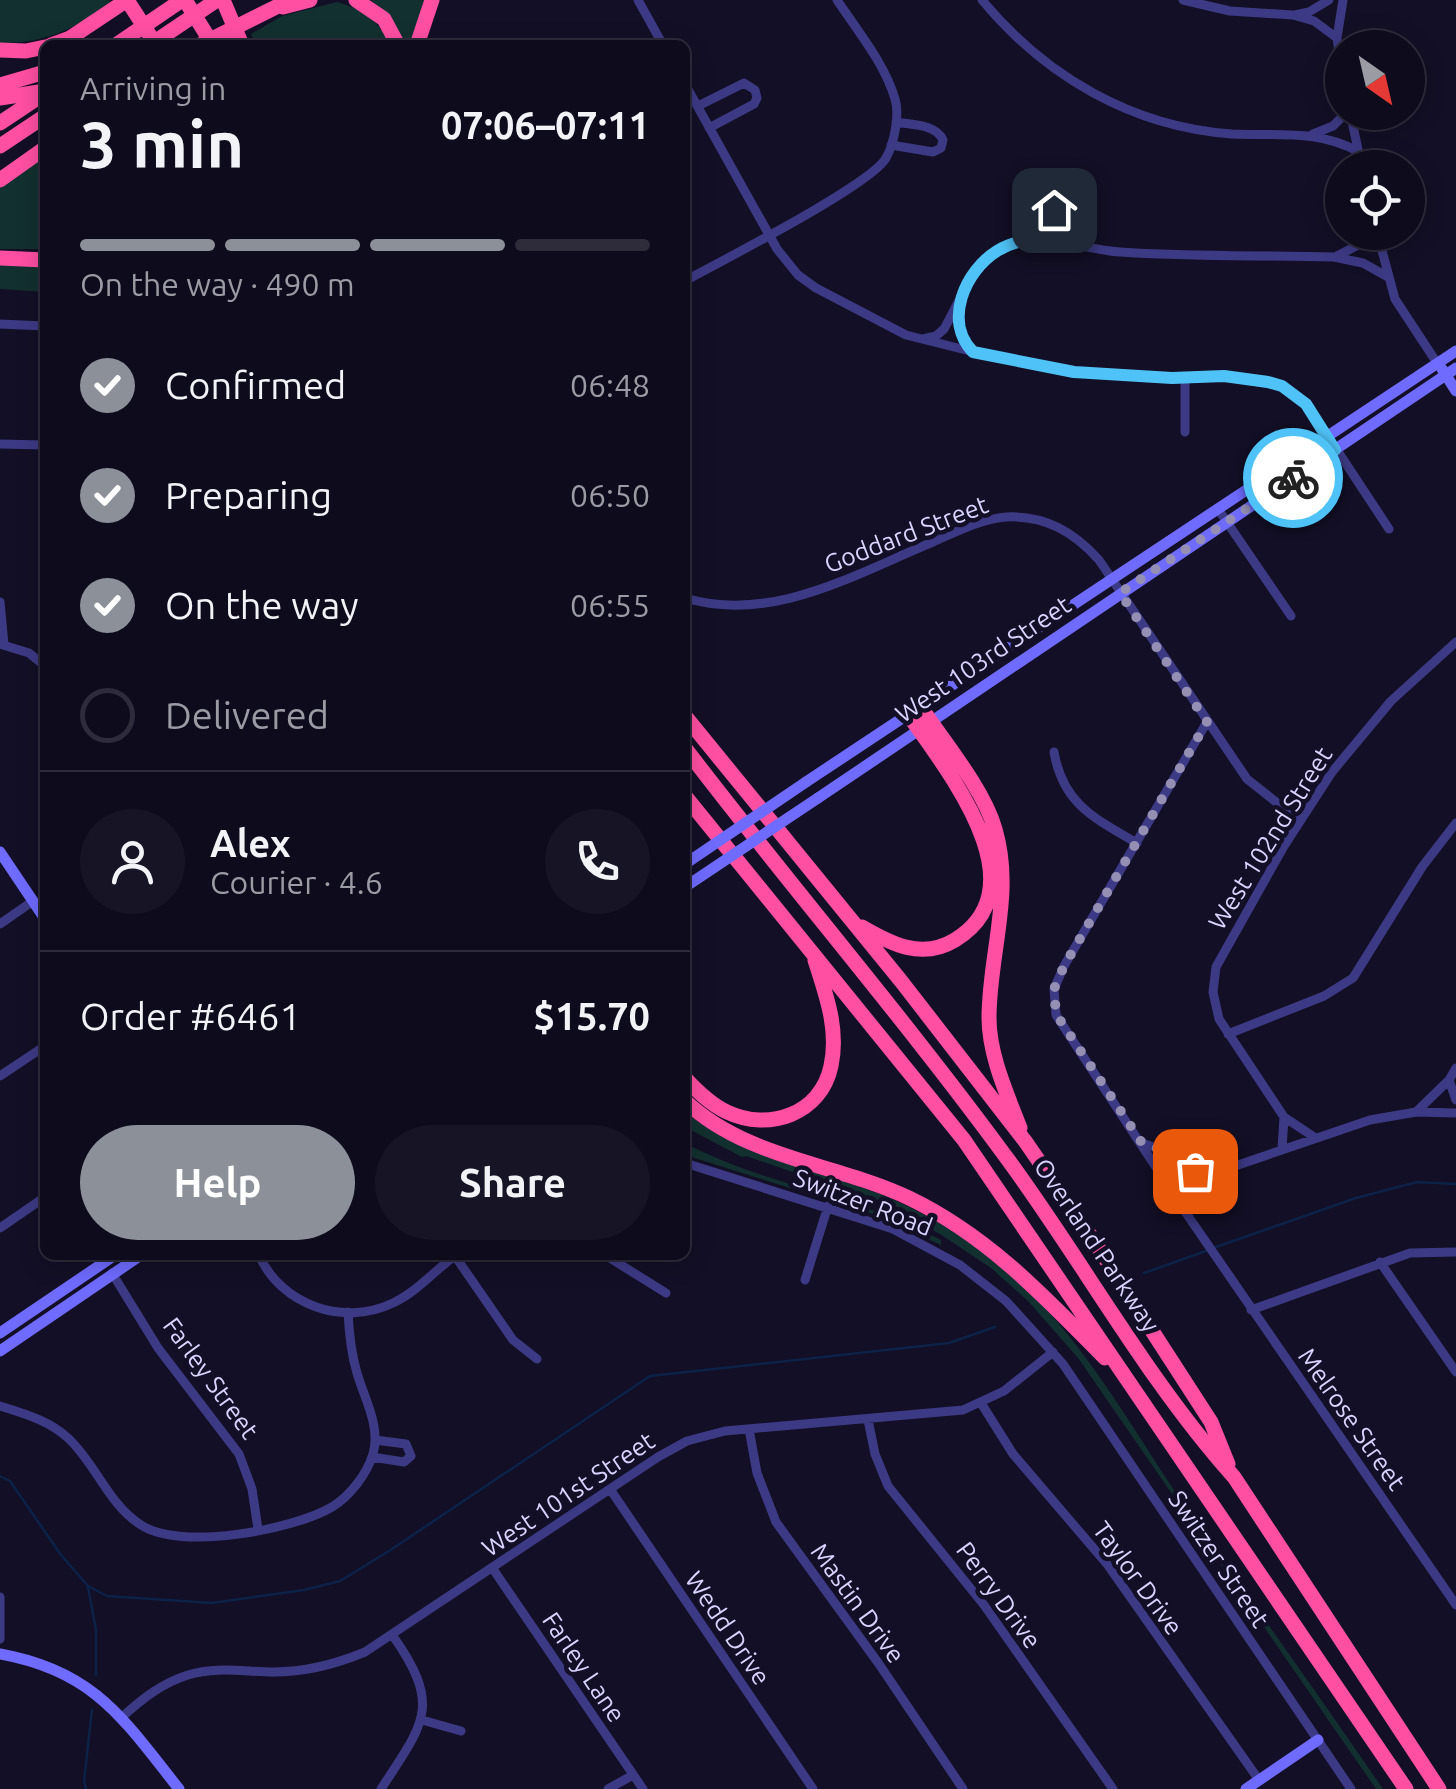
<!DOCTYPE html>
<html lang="en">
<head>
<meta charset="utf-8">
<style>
  body { margin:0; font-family:Ubuntu,sans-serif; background:#171425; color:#f1f3f6; height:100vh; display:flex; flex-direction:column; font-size:38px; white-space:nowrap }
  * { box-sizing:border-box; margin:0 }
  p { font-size:32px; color:#9b9ba3 }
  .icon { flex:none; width:55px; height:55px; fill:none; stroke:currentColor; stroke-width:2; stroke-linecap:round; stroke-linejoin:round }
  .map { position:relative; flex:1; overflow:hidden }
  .details { position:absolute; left:40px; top:40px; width:650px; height:1220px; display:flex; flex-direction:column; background:#0e0b1c; border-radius:15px; box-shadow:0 5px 25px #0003,0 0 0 2px #2e2b3b }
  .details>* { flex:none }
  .needle { width:65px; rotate:146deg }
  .buttons { position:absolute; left:1325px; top:30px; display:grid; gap:20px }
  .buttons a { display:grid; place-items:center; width:100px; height:100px; border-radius:50%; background:#0e0b1c; box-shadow:0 5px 25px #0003,0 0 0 2px #2e2b3b; font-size:50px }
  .pin { position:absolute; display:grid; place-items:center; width:85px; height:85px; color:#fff; margin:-42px; border-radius:20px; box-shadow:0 5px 15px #0006 }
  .courier { position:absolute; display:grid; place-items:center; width:100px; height:100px; margin:-50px; border:8px solid #4fc3f7; border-radius:50%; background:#fff; color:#222; box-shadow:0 2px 12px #0007 }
  .summary em { font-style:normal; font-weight:700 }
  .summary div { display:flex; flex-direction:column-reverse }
  .summary { display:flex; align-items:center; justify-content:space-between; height:170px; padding:0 40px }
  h1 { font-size:65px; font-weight:700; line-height:75px }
  .bar { display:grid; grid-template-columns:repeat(4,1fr); gap:15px 10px; align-content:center; height:120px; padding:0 40px }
  .bar i { height:12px; border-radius:8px; background:#2e2b3b }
  .bar .current { background:#8c9099 }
  .bar p { grid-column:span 4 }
  .line { display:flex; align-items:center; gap:25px; padding:0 40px; border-top:2px solid #2e2b3b }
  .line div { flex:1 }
  .round { display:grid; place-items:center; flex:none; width:105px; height:105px; border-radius:52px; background:#171425 }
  ol { padding:0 40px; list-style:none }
  li { display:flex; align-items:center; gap:30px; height:110px }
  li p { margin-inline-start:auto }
  li .icon { padding:10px; border-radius:50%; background:#8c9099; color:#fff; stroke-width:4 }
  li:last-child { color:#9b9ba3 }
  li i { width:55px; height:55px; border:5px solid #2e2b3b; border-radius:50% }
  .cta { display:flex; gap:20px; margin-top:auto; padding:20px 40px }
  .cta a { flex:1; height:115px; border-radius:60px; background:#8c9099; color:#fff; font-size:40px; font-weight:700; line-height:115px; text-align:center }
  .cta a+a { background:#171425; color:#f1f3f6 }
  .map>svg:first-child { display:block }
</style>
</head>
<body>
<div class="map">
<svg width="1456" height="1789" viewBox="0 0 1456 1789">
  <rect width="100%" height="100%" fill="#130f26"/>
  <path fill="#12302f" d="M0,0h109l3,4c-40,25 -64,39 -112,39z
    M371,0h54l-15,45h-7l-11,-25z
    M337,2c27,8 41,18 54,43h-135l-5,-11 31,-18z
    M45,155v94h-45v-63z
    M0,265h45v27l-45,-3z
    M685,1112c53,43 118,55 181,77 40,14 78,35 113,60 94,66 148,174 212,266 64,91 129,182 192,274h-7l-298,-431 -50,-57 -37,-33 -51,-34 -60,-32 -134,-46 -4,1 -57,-30z
    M685,1143c81,43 175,53 256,97v5l-71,-32 -185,-58z"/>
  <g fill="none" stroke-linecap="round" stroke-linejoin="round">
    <path stroke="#0c2248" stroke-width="2.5" d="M1213,1248l143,-50 61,-16 39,2
      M1144,1273l62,-22
      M0,1476l10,5 51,74 27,31 19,10 105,7 92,-13 36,-9 49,-30 261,-175 299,-33 46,-16
      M88,1587l8,43v45
      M86,1789l-2,-8 8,-71"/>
    <path stroke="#3d3a85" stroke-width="9" d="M638,0l25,45
      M982,0c63,76 150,127 250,134 45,2 86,-5 127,18
      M1183,0l47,11 63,4 21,6 23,17
      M1295,15l14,-3 20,-12
      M1342,75l-5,-37 6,-38
      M685,84l92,165 21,26 18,13 90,47 80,20 88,18 98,4 53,-1 56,10 25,17 83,126
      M698,106l46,-23 11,7 2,8 -3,6 -45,24
      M1350,112l12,56
      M1313,134l20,-8 14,-14
      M891,145l42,7 8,-4 2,-8c-7,-16 -31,-15 -47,-18
      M1377,232l18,67 42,64
      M1042,239l2,-21 4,-6 11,-1 7,10 -2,21
      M1337,256l23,-12 12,-12
      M685,281c36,-20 186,-96 201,-123 8,-14 14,-44 9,-59 -10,-35 -38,-69 -58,-99
      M960,307v25l13,20
      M0,324l45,2
      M923,339l13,-3 8,-7c18,-31 28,-68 63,-83 37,-16 75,4 113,6 71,5 143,3 214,5l29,6 25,14
      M1185,377v55
      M0,444l45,1
      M1218,509l73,107
      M685,598c87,26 170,-24 248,-56 23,-10 48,-23 73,-25 39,-2 68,15 93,43l148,219 53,42
      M0,602l4,43
      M0,644l29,9 16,13
      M1207,722l-143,244 -10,23 2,26 130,198 270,392
      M1054,752c9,52 40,66 83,91
      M0,924l33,-23
      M1228,1034l96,-38 29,-18 69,-111 34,-44
      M0,1076l45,-30
      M1449,1080l7,20
      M1416,1112l33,-32 7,-12
      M1314,1137l-30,-20 -65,-98 -6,-27 3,-25 68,-121 48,-74 59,-71 65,-59
      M1142,1143l68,24
      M1282,1149l2,-32
      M685,1163l208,66 67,36 46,36 57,63 288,425
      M1179,1201l-1,-13 6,-9 11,-8 43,-6 132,-45 46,-8 40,1
      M0,1228l45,-31
      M259,1255c22,50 84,72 134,48 24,-11 42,-33 63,-48
      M605,1255l61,38
      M455,1256l58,84 24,19
      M1380,1262l76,110
      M112,1273l46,75 81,106 13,35 6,40
      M805,1280l23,-74
      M1251,1310l159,-57 46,-1
      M981,1403l32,51 94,110 152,216
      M0,1406c25,8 48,14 68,32 28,26 40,66 73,87 39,26 152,5 191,-18 18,-11 35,-33 41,-53 8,-28 -9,-56 -16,-81 -6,-20 -8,-40 -9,-61
      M868,1420l7,34 13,32 96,119 129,184
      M749,1429l8,44 19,49 103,142 84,125
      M372,1457l32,5 7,-6 -5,-12 -31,-4
      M610,1489l203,300
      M493,1569l150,220
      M0,1597v42
      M122,1717c20,-18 40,-34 66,-42 29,-9 56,-3 86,-3 32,0 62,-8 91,-20l293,-195 29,-16 38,-10 238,-21 41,-19 49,-39
      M422,1720l39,11
      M381,1789c42,-65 62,-82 12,-153
      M608,1789l25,-14"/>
    <path stroke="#6f6bff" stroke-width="11" d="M1442,369l14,22
      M806,782l650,-431
      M818,798l638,-430
      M0,852l45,67
      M0,1333l115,-78
      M0,1351l141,-96
      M0,1654c95,17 124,66 179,135
      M1246,1789l72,-49"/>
    <path stroke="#ff4fa3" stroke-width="15" d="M356,0l28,19 14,26
      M283,7l27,-7
      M51,45l19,-7 57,-38
      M116,45l66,-45
      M150,45l67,-45
      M200,45l90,-45
      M417,45l15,-45
      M0,50l26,1 19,-4
      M0,85l45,-13
      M0,98l45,-7
      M0,123l45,-30
      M0,146l45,-30
      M0,180l45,-32
      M0,258l45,2
      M920,706c24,36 63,82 75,123 19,64 -6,125 -6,189 0,37 18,76 31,110
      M685,716l216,265 124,160 69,100 117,181 17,42
      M685,748c106,139 221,272 324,413 76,104 139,220 225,316l205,312
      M685,796l279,344 442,649
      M862,927c29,17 60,33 93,13 88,-54 -10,-172 -47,-226
      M685,1078c12,13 25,26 42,34 42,20 94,2 104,-46 8,-37 -5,-71 -16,-106
      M685,1101c62,58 150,62 224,97 79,38 136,99 196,160"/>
    <path stroke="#6f6bff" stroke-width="11" d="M685,864l121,-82
      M685,887l133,-89"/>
    <path stroke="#ff4fa3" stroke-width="15" d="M127,0l29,45
      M185,0l28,45
      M223,0l19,45"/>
  </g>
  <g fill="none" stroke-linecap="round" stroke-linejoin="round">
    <path stroke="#948fb3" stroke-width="10" stroke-dasharray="0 18" d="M1195,1171l15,-4 -68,-24 -86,-129 -2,-25 10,-23 143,-244 -87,-129 173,-115"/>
    <path stroke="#4fc3f7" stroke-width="12" d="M1054,210l-6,2 -4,6 -2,21c-16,1 -31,3 -45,12 -32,20 -54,70 -24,101l101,20 98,6 52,-2 44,6 14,4 24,18 29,46 -42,28"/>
  </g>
  <g text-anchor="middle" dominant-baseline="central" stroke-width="9" stroke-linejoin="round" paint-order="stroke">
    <g font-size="25" fill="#d9d4ff" stroke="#130f26">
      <text transform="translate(906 534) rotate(-21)">Goddard Street</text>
      <text transform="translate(983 659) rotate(-34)">West 103rd Street</text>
      <text transform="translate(1270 838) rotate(-58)">West 102nd Street</text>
      <text transform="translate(863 1202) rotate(21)">Switzer Road</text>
      <text transform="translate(1097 1245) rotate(56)">Overland Parkway</text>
      <text transform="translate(211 1378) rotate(54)">Farley Street</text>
      <text transform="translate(1352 1419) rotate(55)">Melrose Street</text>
      <text transform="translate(568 1494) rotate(-34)">West 101st Street</text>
      <text transform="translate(1219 1559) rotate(56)">Switzer Street</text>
      <text transform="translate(1138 1578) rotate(54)">Taylor Drive</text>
      <text transform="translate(999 1595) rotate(54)">Perry Drive</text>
      <text transform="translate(858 1603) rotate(54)">Mastin Drive</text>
      <text transform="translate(728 1628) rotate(56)">Wedd Drive</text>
      <text transform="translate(584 1667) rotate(56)">Farley Lane</text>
    </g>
  </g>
</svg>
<div class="buttons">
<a><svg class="needle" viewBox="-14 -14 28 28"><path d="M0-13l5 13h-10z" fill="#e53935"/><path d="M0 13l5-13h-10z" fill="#9b9ba3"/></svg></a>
<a><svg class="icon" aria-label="locate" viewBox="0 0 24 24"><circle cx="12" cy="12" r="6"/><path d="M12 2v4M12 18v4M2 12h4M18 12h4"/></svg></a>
</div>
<div class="pin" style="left:1195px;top:1171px;background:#ea580c"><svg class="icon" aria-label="bag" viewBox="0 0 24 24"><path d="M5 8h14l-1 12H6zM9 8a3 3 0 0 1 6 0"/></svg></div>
<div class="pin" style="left:1054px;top:210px;background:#1f2937"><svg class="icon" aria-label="home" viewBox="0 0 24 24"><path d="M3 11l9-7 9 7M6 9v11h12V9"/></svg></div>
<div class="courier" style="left:1293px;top:478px"><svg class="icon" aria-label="bike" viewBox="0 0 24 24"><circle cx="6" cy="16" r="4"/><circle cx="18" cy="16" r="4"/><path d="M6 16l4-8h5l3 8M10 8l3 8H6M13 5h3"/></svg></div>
<section class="details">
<div class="summary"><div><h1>3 min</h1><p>Arriving in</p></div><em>07:06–07:11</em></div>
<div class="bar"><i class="current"></i><i class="current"></i><i class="current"></i><i></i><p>On the way · 490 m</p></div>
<ol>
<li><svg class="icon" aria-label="check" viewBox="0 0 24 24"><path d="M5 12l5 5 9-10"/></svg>Confirmed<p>06:48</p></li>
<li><svg class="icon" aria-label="check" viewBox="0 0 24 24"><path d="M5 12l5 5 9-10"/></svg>Preparing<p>06:50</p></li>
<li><svg class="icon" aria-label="check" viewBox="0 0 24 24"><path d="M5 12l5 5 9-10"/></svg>On the way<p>06:55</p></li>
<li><i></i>Delivered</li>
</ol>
<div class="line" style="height:180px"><a class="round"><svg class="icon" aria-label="person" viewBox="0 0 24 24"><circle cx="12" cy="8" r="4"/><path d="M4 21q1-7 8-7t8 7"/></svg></a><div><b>Alex</b><p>Courier · 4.6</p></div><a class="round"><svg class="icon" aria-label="phone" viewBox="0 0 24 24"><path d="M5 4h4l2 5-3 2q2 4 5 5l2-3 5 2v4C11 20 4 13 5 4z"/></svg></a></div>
<div class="line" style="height:130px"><div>Order #6461</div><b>$15.70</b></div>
<div class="cta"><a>Help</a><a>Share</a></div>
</section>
</div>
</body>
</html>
